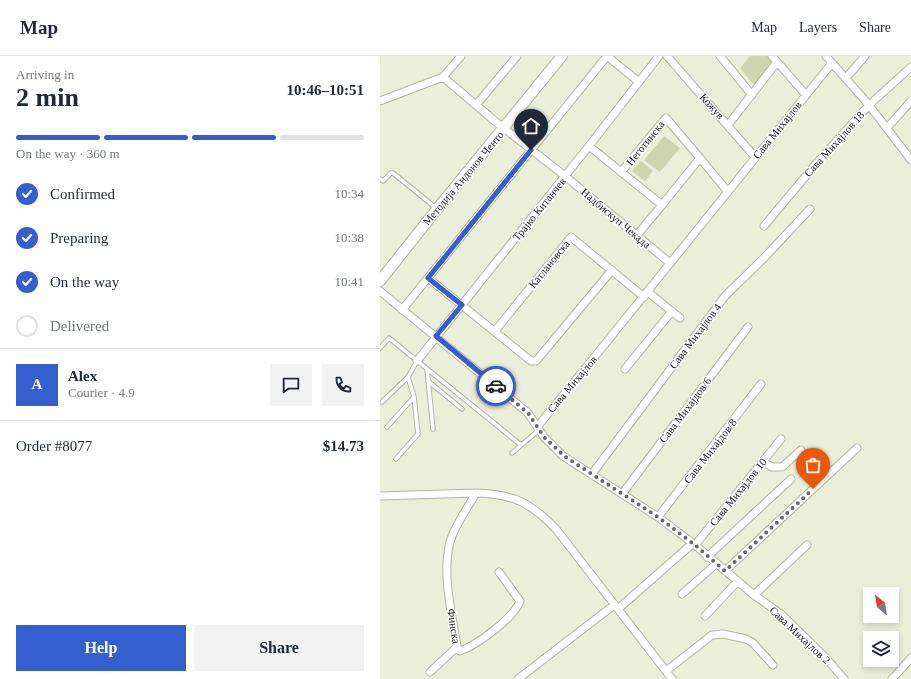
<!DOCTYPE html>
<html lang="en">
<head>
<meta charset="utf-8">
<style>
  body { margin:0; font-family:"Times New Roman",serif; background:#f2f2f3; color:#1f2937; height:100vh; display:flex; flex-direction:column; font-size:15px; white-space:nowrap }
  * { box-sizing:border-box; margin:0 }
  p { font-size:13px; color:#747a83 }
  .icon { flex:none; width:22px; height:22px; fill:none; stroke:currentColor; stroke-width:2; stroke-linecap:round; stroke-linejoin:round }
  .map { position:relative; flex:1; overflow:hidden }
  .details { display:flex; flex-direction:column; background:#fff; width:380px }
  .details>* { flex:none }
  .needle { width:26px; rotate:330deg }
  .tools { position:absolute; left:483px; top:531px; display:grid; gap:8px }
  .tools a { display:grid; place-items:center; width:36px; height:36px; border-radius:0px; background:#fff; box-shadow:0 2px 6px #0003; font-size:20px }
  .pin { position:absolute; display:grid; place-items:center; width:34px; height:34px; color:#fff; margin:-41px -17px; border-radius:50% 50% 50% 0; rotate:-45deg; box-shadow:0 0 4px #0007 }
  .pin .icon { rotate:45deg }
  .courier { position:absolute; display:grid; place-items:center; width:40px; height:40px; margin:-20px; border:3px solid #335fcf; border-radius:50%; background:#fff; color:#222; box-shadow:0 1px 5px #0007 }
  .headline em { font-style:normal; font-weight:700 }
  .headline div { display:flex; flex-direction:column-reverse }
  .headline { display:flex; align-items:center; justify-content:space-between; height:68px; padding:0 16px }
  h1 { font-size:26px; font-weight:700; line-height:30px }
  .bar { display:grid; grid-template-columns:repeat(4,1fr); gap:6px 4px; align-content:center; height:48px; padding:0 16px }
  .bar i { height:5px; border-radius:3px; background:#e0e1e3 }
  .bar .active { background:#335fcf }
  .bar p { grid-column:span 4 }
  .line { display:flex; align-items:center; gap:10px; padding:0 16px; border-top:1px solid #e0e1e3 }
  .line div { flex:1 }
  .round { display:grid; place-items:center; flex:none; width:42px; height:42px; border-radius:0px; background:#f2f2f3 }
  ol { padding:0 16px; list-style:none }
  li { display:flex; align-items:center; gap:12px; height:44px }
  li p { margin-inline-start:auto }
  li .icon { padding:4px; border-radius:50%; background:#335fcf; color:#fff; stroke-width:4 }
  li:last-child { color:#747a83 }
  li i { width:22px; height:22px; border:2px solid #e0e1e3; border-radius:50% }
  .primary-button { display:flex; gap:8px; margin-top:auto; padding:8px 16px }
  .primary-button a { flex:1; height:46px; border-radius:0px; background:#335fcf; color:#fff; font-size:16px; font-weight:700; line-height:46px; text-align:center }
  .primary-button a+a { background:#f2f2f3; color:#1f2937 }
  header { display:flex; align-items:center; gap:24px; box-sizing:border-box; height:56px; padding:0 20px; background:#fff; border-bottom:1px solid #e0e1e3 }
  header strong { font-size:19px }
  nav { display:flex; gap:22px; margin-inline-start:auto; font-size:14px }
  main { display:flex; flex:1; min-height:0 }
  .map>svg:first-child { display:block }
</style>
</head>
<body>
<header>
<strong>Map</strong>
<nav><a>Map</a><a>Layers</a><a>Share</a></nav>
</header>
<main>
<section class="details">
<div class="headline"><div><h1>2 min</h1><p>Arriving in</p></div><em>10:46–10:51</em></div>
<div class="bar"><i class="active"></i><i class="active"></i><i class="active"></i><i></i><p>On the way · 360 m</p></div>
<ol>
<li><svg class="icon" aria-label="check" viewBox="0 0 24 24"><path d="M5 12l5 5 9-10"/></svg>Confirmed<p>10:34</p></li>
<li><svg class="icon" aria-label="check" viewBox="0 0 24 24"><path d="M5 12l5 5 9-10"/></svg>Preparing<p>10:38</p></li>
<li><svg class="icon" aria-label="check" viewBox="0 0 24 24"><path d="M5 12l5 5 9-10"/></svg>On the way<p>10:41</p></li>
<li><i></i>Delivered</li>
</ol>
<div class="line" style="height:72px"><b class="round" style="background:#335fcf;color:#fff">A</b><div><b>Alex</b><p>Courier · 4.9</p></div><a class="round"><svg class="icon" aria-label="chat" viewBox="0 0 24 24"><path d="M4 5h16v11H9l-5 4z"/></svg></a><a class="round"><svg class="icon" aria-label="phone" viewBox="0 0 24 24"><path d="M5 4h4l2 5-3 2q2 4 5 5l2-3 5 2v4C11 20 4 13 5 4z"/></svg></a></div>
<div class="line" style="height:52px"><div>Order #8077</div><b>$14.73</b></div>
<div class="primary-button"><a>Help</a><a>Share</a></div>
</section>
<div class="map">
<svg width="531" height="623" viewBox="0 0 531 623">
  <rect width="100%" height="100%" fill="#ebefda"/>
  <path fill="#ced4ae" d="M370,0h20l5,5 -20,25 -15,-18z
    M284,80l16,12 -20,24 -16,-12z
    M261,105l12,10 -8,10 -13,-10z"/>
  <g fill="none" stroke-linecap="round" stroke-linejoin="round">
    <defs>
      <path id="service" d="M0,123l3,2 8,-8h2l43,35
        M0,292l9,-10 132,107
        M47,313l6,60
        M48,325l34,28
        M2,346l26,-25 9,-16
        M7,371l27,-30 -6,-20
        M132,397l27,-23
        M16,403l22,-25 -4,-37"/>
      <path id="minor" d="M227,0l32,26
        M287,0l88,101
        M340,0l32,39
        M392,0l34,39
        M446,0l43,49 42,55
        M63,21l53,45 69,54 105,87
        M63,21l18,-21
        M466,22l19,-22
        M0,45l63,-24
        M96,49l41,-49
        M348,69l49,-63
        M507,72l24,-27
        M209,90l73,59 38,-47 28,34
        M241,116l45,-54 34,40
        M384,170l51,-61 54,-60 42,-38
        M257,179l25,-30
        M48,222l103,83h5l76,-91
        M0,235l148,122 16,24 19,19 95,61 37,28 59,50 27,19 45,44 18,21
        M268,236l32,26
        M22,254l205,-254
        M115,275l76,-94 73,60
        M37,305l172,-215 70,-90
        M245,313l47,-58
        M157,371l38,-46 257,-318
        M383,406l9,5h10l19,-17
        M212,418l133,-178 38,-37 47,-50
        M96,437c-8,14 -18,28 -24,43 -12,31 0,78 5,111l3,4c17,-6 54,-33 60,-50l-3,-4 -18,-25
        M242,438l126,-167
        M0,440l96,-3c37,1 54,9 80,36l116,150
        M278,461l103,-133
        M315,489l86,-106
        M327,501l84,-78
        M345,515l132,-123
        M302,538l34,-30
        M374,539l53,-50
        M238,553l74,-65
        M325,560l33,-35
        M286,615l46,-36 11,-1 23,5 7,4 20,22
        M50,616l27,-25
        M138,623l96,-74
        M512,623l19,-21"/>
      <path id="secondary" d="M0,225l57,-72 125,-153"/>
    </defs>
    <use href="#service" stroke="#b2b5a1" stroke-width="5.5"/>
    <use href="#minor" stroke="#b2b5a1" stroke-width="9"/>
    <use href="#secondary" stroke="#b2b5a1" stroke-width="12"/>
    <use href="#service" stroke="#fff" stroke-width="3.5"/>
    <use href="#minor" stroke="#fff" stroke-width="7"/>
    <use href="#secondary" stroke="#fff" stroke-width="10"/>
  </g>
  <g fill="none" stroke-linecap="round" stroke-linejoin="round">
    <path stroke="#686a5e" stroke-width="4" stroke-dasharray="0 7.2" d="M116,330l32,27 16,24 20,19 94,61 37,28 30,26 88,-82"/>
    <path stroke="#335fcf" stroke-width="5" d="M116,330l-60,-50 26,-31 -34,-27 103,-128"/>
  </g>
  <g text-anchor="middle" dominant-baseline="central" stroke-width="3" stroke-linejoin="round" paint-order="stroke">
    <g font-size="11" fill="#22231c" stroke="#fff">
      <text transform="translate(332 50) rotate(48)">Кожув</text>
      <text transform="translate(397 74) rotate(-51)">Сава Михајлов</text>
      <text transform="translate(265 87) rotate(-51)">Неготинска</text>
      <text transform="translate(454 88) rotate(-48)">Сава Михајлов 18</text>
      <text transform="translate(83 122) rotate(-50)">Методија Андонов Ченто</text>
      <text transform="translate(159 153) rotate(-51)">Трајко Китанчев</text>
      <text transform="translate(236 162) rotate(40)">Надбискуп Чекада</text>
      <text transform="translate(169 208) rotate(-51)">Катлановска</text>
      <text transform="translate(315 280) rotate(-53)">Сава Михајлов 4</text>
      <text transform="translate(192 328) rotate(-50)">Сава Михајлов</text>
      <text transform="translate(305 354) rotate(-53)">Сава Михајдов/6</text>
      <text transform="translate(330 395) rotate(-52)">Сава Михајдов/8</text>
      <text transform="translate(358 436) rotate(-51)">Сава Михајдов 10</text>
      <text transform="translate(74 570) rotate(81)">Финска</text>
      <text transform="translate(420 579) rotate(43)">Сава Михајлов 2</text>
    </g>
  </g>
</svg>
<div class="tools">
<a><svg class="needle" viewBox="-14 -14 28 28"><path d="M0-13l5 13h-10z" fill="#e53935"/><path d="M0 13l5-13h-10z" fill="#747a83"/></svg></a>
<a><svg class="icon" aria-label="layers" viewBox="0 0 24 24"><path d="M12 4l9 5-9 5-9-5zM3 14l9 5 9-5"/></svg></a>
</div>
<div class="pin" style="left:433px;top:433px;background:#ea580c"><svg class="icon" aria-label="bag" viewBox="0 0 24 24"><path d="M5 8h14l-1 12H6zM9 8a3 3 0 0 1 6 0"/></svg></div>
<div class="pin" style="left:151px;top:94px;background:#1f2937"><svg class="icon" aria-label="home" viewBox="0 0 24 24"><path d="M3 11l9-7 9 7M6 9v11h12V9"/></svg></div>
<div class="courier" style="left:116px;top:330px"><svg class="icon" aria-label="car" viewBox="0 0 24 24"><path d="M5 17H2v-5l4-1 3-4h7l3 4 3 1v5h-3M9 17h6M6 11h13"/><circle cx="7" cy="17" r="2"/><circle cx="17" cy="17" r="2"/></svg></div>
</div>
</main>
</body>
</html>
